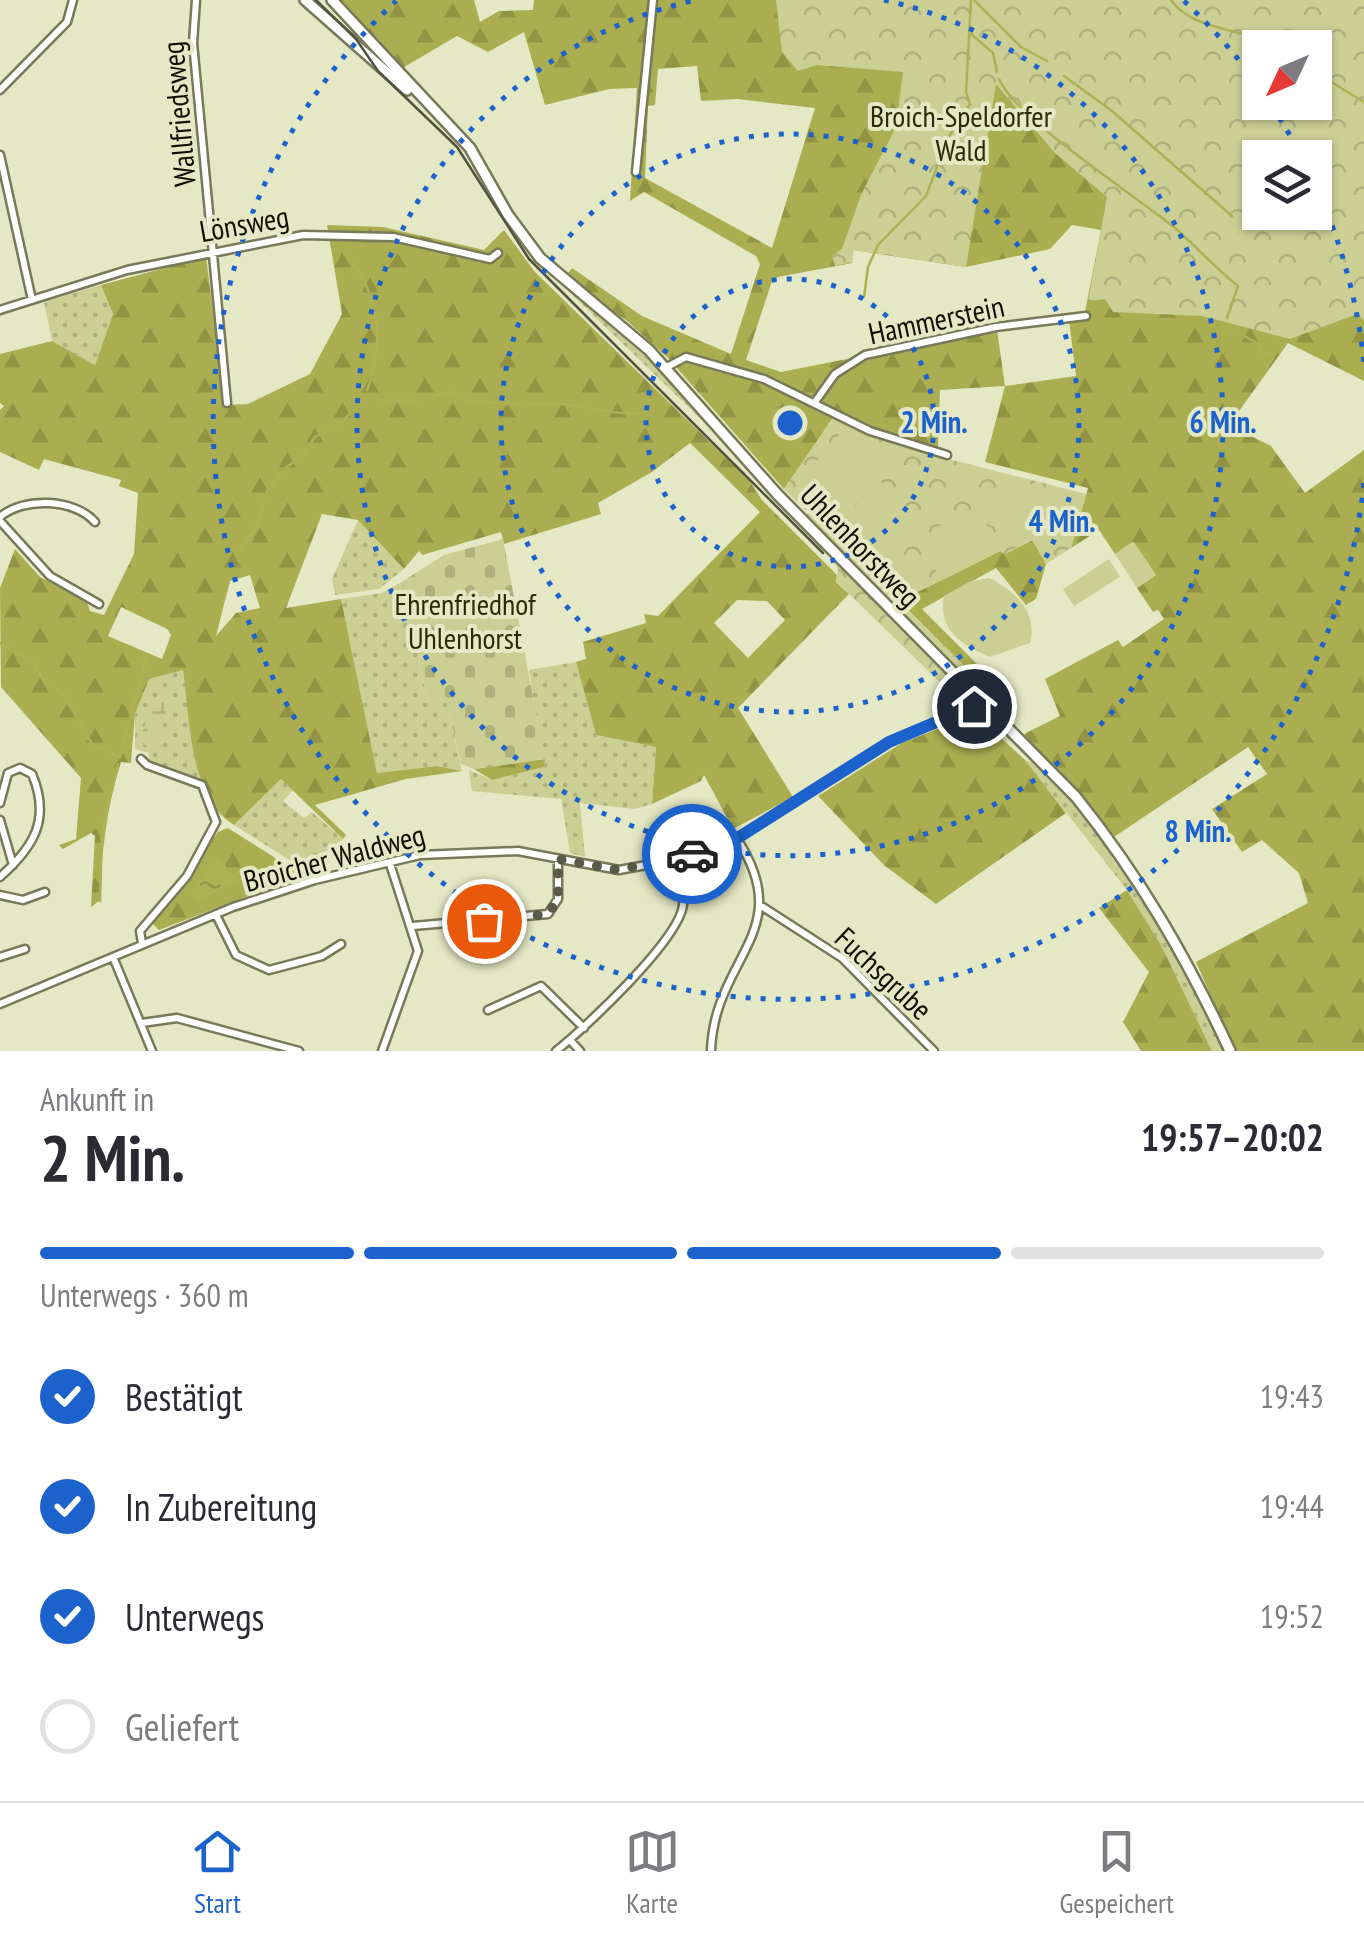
<!DOCTYPE html>
<html lang="de">
<head>
<meta charset="utf-8">
<style>
  body { margin:0; font-family:"PT Sans Narrow",sans-serif; background:#f2f2f3; color:#2b2b33; height:100vh; display:flex; flex-direction:column; font-size:38px; white-space:nowrap }
  * { box-sizing:border-box; margin:0 }
  p { font-size:32px; color:#7c7c81 }
  .icon { flex:none; width:55px; height:55px; fill:none; stroke:currentColor; stroke-width:2; stroke-linecap:round; stroke-linejoin:round }
  .map { position:relative; height:1051px; overflow:hidden }
  .details { display:flex; flex-direction:column; background:#fff; flex:1 }
  .details>* { flex:none }
  .needle { width:65px; rotate:226deg }
  .buttons { position:absolute; left:1242px; top:30px; display:grid; gap:20px }
  .buttons a { display:grid; place-items:center; width:90px; height:90px; border-radius:0px; background:#fff; box-shadow:0 2px 8px #0004; font-size:50px }
  .pin { position:absolute; display:grid; place-items:center; width:85px; height:85px; color:#fff; margin:-42px; border:5px solid #fff; border-radius:50%; box-shadow:0 2px 10px #0007 }
  .courier { position:absolute; display:grid; place-items:center; width:100px; height:100px; margin:-50px; border:8px solid #1c62cd; border-radius:50%; background:#fff; color:#222; box-shadow:0 2px 12px #0007 }
  .head em { font-style:normal; font-weight:700 }
  .head div { display:flex; flex-direction:column-reverse }
  .head { display:flex; align-items:center; justify-content:space-between; height:170px; padding:0 40px }
  h1 { font-size:65px; font-weight:700; line-height:75px }
  .bar { display:grid; grid-template-columns:repeat(4,1fr); gap:15px 10px; align-content:center; height:120px; padding:0 40px }
  .bar i { height:12px; border-radius:8px; background:#e1e1e2 }
  .bar .current { background:#1c62cd }
  .bar p { grid-column:span 4 }
  ol { padding:0 40px; list-style:none }
  li { display:flex; align-items:center; gap:30px; height:110px }
  li p { margin-inline-start:auto }
  li .icon { padding:10px; border-radius:50%; background:#1c62cd; color:#fff; stroke-width:4 }
  li:last-child { color:#7c7c81 }
  li i { width:55px; height:55px; border:5px solid #e1e1e2; border-radius:50% }
  .tabs { display:flex; justify-content:space-around; align-items:center; height:140px; border-top:2px solid #e1e1e2; background:#fff; font-size:28px; color:#7c7c81 }
  .tabs a { display:grid; justify-items:center; gap:5px }
  .tabs .current { color:#1c62cd }
  .map>svg:first-child { display:block }
</style>
</head>
<body>
<div class="map">
<svg width="1364" height="1051" viewBox="0 0 1364 1051">
  <defs>
    <pattern id="grass-dots" width="8" height="8" patternUnits="userSpaceOnUse" patternTransform="scale(2.5)"><rect width="8" height="8" fill="#cccf94"/><path d="M2 2h.1M6 6h.1" fill="none" stroke="#aeb17e" stroke-width="1.8" stroke-linecap="round"/></pattern>
    <pattern id="forest-firs" width="22" height="20" patternUnits="userSpaceOnUse" patternTransform="scale(2.5)"><rect width="22" height="20" fill="#abae50"/><path d="M5 1l3.5 6h-7zM16 11l3.5 6h-7z" fill="#929444"/></pattern>
    <pattern id="wetland-marsh" width="20" height="14" patternUnits="userSpaceOnUse" patternTransform="scale(2.5)"><rect width="20" height="14" fill="#cccf94"/><path d="M1 5h8M5 5V1M11 12h8M15 12V8" fill="none" stroke="#aeb17e"/></pattern>
    <pattern id="cemetery-stones" width="16" height="16" patternUnits="userSpaceOnUse" patternTransform="scale(2.5)"><rect width="16" height="16" fill="#cccf94"/><path d="M2 7V4a2 2 0 0 1 4 0v3zM10 15v-3a2 2 0 0 1 4 0v3z" fill="#aeb17e"/></pattern>
    <pattern id="park-crowns" width="20" height="18" patternUnits="userSpaceOnUse" patternTransform="scale(2.5)"><rect width="20" height="18" fill="#cccf94"/><path d="M2 6a3 3 0 1 1 6 0M12 15a3 3 0 1 1 6 0" fill="none" stroke="#aeb17e"/></pattern>
    <pattern id="water-ripples" width="26" height="14" patternUnits="userSpaceOnUse" patternTransform="scale(2.5)"><rect width="26" height="14" fill="#aeb153"/><path d="M2 4q2-2 4 0t4 0M15 11q2-2 4 0t4 0" fill="none" stroke="#949747"/></pattern>
  </defs>
  <rect width="100%" height="100%" fill="#e5e8c4"/>
  <path fill="url(#grass-dots)" d="M561,284l80,66 67,76z
    M101,285l12,29 -18,51 -43,-24 -8,-39z
    M807,512l170,166 -6,4 -164,-162z
    M358,520l46,49 -25,20 -44,6 -3,-16z
    M403,581l24,118 18,-4 17,76 -25,-5 -60,7 -36,-174 41,-6z
    M576,662l20,73 60,12 -4,57 -17,5 -55,-6 5,54 -15,-4 -9,-54 -89,-8 -3,-21 23,10 52,-13 -15,-97z
    M183,670l17,109 -50,-16 -2,-10 -13,-4v-35l14,-35z
    M1025,760c16,4 30,22 41,34 68,77 116,164 159,257h-13l-51,-106 -34,-55z
    M281,779l12,11 -10,11 21,17 8,-6 31,27 -18,30 -15,4 -76,-48z
    M727,849l2,4 -23,41 -17,6 -5,-35z"/>
  <path fill="url(#forest-firs)" fill-rule="evenodd" d="M338,0h136l6,22 19,-11 34,-1 1,-10h830v381l-76,-38 -59,82 42,21 34,47 59,-43v601h-129l-39,-89 112,-59 -9,-30 -37,-33 -20,12 -30,-43 55,-35 -19,-27 -134,90 -90,-103 36,-18 -15,-37 73,-39 5,7 41,-28 -6,-9 -5,2 -16,-24 19,-13 -23,-33 -18,12 -16,-24 -28,18 17,-60 -103,-26 20,-76 -65,4 -2,58 -42,-10 -59,-26 -53,77 -116,-131 -41,-37 -62,-44 7,-9 70,48 89,38 29,-90 -4,-8 -112,-64 -14,9 7,-113 -28,1 -64,16 -21,-73 -36,20 -31,-16 -58,34zM1260,48h55v54h-55zM697,66l4,35 36,-2 78,9 -43,140 -127,-70 3,-72 7,-1 3,-36zM1260,158h55v54h-55zM1072,225l29,5 -17,87 -15,3 7,56 -71,10 -8,-56 -143,33 -2,-5 -71,14 -35,-12 27,-82 79,-15 1,-13 113,17 84,-18z
    M327,225l56,2 101,23 20,-20 31,42 214,208 13,20 75,75 -1,7 13,12 -111,114 55,89 -60,32 -29,-54 -3,6 -49,23 4,-57 -60,-12 -20,-73 10,-3 -3,-17 63,-19 -2,-9 14,2 102,-104 -70,-69 -38,29 -54,31 3,11 -97,30 -3,-12 -79,23 -3,-4 -15,18 -46,-49 -36,-6 -36,94 55,-9 36,174 60,-7 25,5 -56,8 -91,26 31,30 -3,4 -62,-60 -47,46c-45,-27 -44,-107 -51,-155l-34,9 -14,35 -4,49 -10,-1c-15,47 -19,91 -22,139l-8,6 4,-71 -4,-3 -28,16 -4,-4 17,-6 5,-61 -80,-91 -1,-99 15,-39 25,28 47,25 3,9 14,4 30,-61 4,-61 -19,-7 2,-6 -77,-21 -5,11 -39,-18v-42l4,-4 -4,-3v-49l52,-13 43,24 18,-51 -12,-29 105,-28 19,148 23,-1 62,-30 32,-60zM250,575l10,33 -24,5 -20,23 14,-55zM737,600l30,1 18,19 -37,38 -34,-35zM121,607l46,22 4,6 -9,24 -54,-23z
    M1033,540l13,24 -10,35 -10,6 -30,-37 -74,41 75,75 -9,5 -89,-88 101,-50 5,3z
    M975,714l50,46 41,53 -130,91 -51,-38 -67,-70 84,-53z
    M545,759l-1,8 -52,13 -18,-11z
    M228,828l74,47 -143,55 -7,-7 66,-91z
    M1127,890l34,55 51,106h-71l-18,-29 26,-50 -50,-64z"/>
  <path fill="url(#wetland-marsh)" d="M170,694l-11,46 -12,6 -8,-6 18,-44z"/>
  <path fill="url(#cemetery-stones)" d="M503,539l42,220 -71,10 -13,-5 -16,-68 -18,3 -24,-118 41,-26z"/>
  <path fill="url(#park-crowns)" fill-rule="evenodd" d="M776,0h588v320l-7,-6 -67,25 -88,-23 -89,-4 -8,-13 -17,2 19,-104 -52,-44 -59,-69 -30,183 -112,-17 -2,12 -17,4 -3,-10 10,-7 19,-54 35,-68 7,-55 -86,-7 -19,6 -16,-19zM1260,48h55v54h-55zM1260,158h55v54h-55z
    M834,417l68,30 184,47 -15,54 -25,16 -14,-24 -27,14 -5,-3 -101,50 -115,-112z
    M831,557l134,136 -2,12 -127,-124 2,-12z"/>
  <path fill="#cccf94" d="M844,428l39,32 -53,65 -39,-32z
    M1002,477l79,21 -13,48 -79,-21z
    M878,479l42,40 -54,51 -35,-35z
    M967,511l9,16 9,-5 15,29 -59,30 -14,-29 19,-10 -7,-16z
    M1134,542l22,33 -19,13 -22,-34z
    M1109,559l11,18 -46,29 -11,-17z
    M989,578c26,13 49,34 41,65l-40,14c-28,-12 -53,-27 -46,-61l25,-14z"/>
  <path fill="url(#water-ripples)" d="M218,857l21,24 -41,20 -8,-10z"/>
  <g fill="none" stroke-linecap="round" stroke-linejoin="round">
    <path stroke="#aeb153" stroke-width="2.5" d="M974,0l47,47 26,14
      M1171,0c24,33 73,26 102,48
      M971,34l22,19 4,19
      M1315,72l49,30
      M1064,76l48,35 120,105
      M999,79c17,40 137,117 176,149 21,18 40,40 63,58l-11,32
      M344,254c36,35 41,92 23,136
      M864,297l4,-30 10,-22 48,-49 22,-58 22,-34 -4,-12 5,-92
      M1226,326l33,18 2,10h12v5
      M377,400l35,1 39,-9 17,9 54,4
      M529,405c41,-8 83,16 125,6
      M240,550l16,-22 10,-35 18,-24 18,-13 13,-19 23,-12 26,-24
      M0,643l34,20 9,17 20,14 29,50 28,14 27,-104
      M100,901l2,-69 16,-68"/>
    <defs>
      <path id="street" d="M196,0l-3,43 34,360
        M0,90l67,-68 6,-22
        M0,155l32,145
        M636,172l17,-172
        M0,310l127,-40 176,-35 90,2 97,22 8,-6
        M665,368l21,-11 78,22 106,52 77,24
        M815,402l20,-28 30,-19 131,-28 90,-11
        M0,517c23,-20 74,-19 95,5
        M0,521l50,55 49,28
        M141,759l6,6 55,20 14,37 -29,54 -47,55 2,12
        M0,803l8,-30 12,-5 12,6c19,45 2,73 -32,103
        M0,820l13,45
        M0,895l23,5 22,-8
        M763,907l79,51 92,93
        M216,915l20,40 33,15 53,-14 19,-12
        M413,926l135,-12 10,-15v-40
        M0,957l25,-8
        M113,957l39,94
        M0,1004l233,-97 82,-27 105,-25 98,-4 101,19 55,-10 62,-21 153,-97 94,-40
        M488,1010l53,-24 43,42
        M142,1023l35,-5 122,33
        M570,1040l10,11
        M382,1051l36,-100 -28,-87
        M556,1051c29,-23 123,-111 127,-146 2,-14 -5,-31 -9,-45
        M711,1051c3,-94 87,-119 26,-212"/>
      <path id="secondary" d="M305,0l102,90
        M332,0l138,148 38,67 32,43 109,92 129,145 298,302c64,80 111,161 154,254"/>
    </defs>
    <use href="#street" stroke="#777959" stroke-width="11"/>
    <use href="#secondary" stroke="#777959" stroke-width="14"/>
    <use href="#street" stroke="#fff" stroke-width="6"/>
    <use href="#secondary" stroke="#fff" stroke-width="9"/>
    <path stroke="#525340" stroke-width="2.5" d="M316,0l40,39 22,32 79,76 72,112 294,294"/>
  </g>
  <g fill="none" stroke-linecap="round" stroke-linejoin="round">
    <path stroke="#5a5b47" stroke-width="10" stroke-dasharray="0 18" d="M484,921l64,-7 10,-15v-40l60,11 74,-16"/>
    <path stroke="#1c62cd" stroke-width="12" d="M692,854l44,-15 153,-97 85,-36"/>
  </g>
  <g fill="none" stroke="#1c62cd" stroke-width="5" stroke-dasharray="5 10">
    <circle cx="790" cy="423" r="144"/>
    <circle cx="790" cy="423" r="289"/>
    <path d="M884 0A433 433 0 1 1 696 0"/>
    <path d="M1364 483A577 577 0 1 1 396 1M1184 1A577 577 0 0 1 1260 88M1271 105A577 577 0 0 1 1302 157M1315 184A577 577 0 0 1 1364 363"/>
  </g>
  <g text-anchor="middle" dominant-baseline="central" stroke-width="8" stroke-linejoin="round" paint-order="stroke">
    <g font-size="30" fill="#0f0f04" stroke="#e5e8c4">
      <text transform="translate(178 114) rotate(-95)">Wallfriedsweg</text>
      <text transform="translate(244 223) rotate(-10)">Lönsweg</text>
      <text transform="translate(936 319) rotate(-12)">Hammerstein</text>
      <text transform="translate(861 545) rotate(46)">Uhlenhorstweg</text>
      <text transform="translate(334 857) rotate(-15)">Broicher Waldweg</text>
      <text transform="translate(884 973) rotate(43)">Fuchsgrube</text>
    </g>
    <g font-size="30" fill="#2a2b02" stroke="#e5e8c4">
      <text x="961" y="115">Broich-Speldorfer<tspan x="961" dy="34">Wald</tspan></text>
      <text x="465" y="603">Ehrenfriedhof<tspan x="465" dy="34">Uhlenhorst</tspan></text>
    </g>
  </g>
  <circle cx="790" cy="423" r="15" fill="#1c62cd" stroke="#e5e8c4" stroke-width="5"/>
  <g font-size="30" text-anchor="middle" font-weight="bold" fill="#1c62cd" stroke="#e5e8c4" stroke-width="8" stroke-linejoin="round" paint-order="stroke">
    <text x="934" y="433">2 Min.</text>
    <text x="1223" y="433">6 Min.</text>
    <text x="1062" y="532">4 Min.</text>
    <text x="1198" y="842">8 Min.</text>
  </g>
</svg>
<div class="buttons">
<a><svg class="needle" viewBox="-14 -14 28 28"><path d="M0-13l5 13h-10z" fill="#e53935"/><path d="M0 13l5-13h-10z" fill="#7c7c81"/></svg></a>
<a><svg class="icon" aria-label="layers" viewBox="0 0 24 24"><path d="M12 4l9 5-9 5-9-5zM3 14l9 5 9-5"/></svg></a>
</div>
<div class="pin" style="left:484px;top:921px;background:#ea580c"><svg class="icon" aria-label="bag" viewBox="0 0 24 24"><path d="M5 8h14l-1 12H6zM9 8a3 3 0 0 1 6 0"/></svg></div>
<div class="pin" style="left:974px;top:706px;background:#1f2937"><svg class="icon" aria-label="home" viewBox="0 0 24 24"><path d="M3 11l9-7 9 7M6 9v11h12V9"/></svg></div>
<div class="courier" style="left:692px;top:854px"><svg class="icon" aria-label="car" viewBox="0 0 24 24"><path d="M5 17H2v-5l4-1 3-4h7l3 4 3 1v5h-3M9 17h6M6 11h13"/><circle cx="7" cy="17" r="2"/><circle cx="17" cy="17" r="2"/></svg></div>
</div>
<section class="details">
<div class="head"><div><h1>2 Min.</h1><p>Ankunft in</p></div><em>19:57–20:02</em></div>
<div class="bar"><i class="current"></i><i class="current"></i><i class="current"></i><i></i><p>Unterwegs · 360 m</p></div>
<ol>
<li><svg class="icon" aria-label="check" viewBox="0 0 24 24"><path d="M5 12l5 5 9-10"/></svg>Bestätigt<p>19:43</p></li>
<li><svg class="icon" aria-label="check" viewBox="0 0 24 24"><path d="M5 12l5 5 9-10"/></svg>In Zubereitung<p>19:44</p></li>
<li><svg class="icon" aria-label="check" viewBox="0 0 24 24"><path d="M5 12l5 5 9-10"/></svg>Unterwegs<p>19:52</p></li>
<li><i></i>Geliefert</li>
</ol>
</section>
<nav class="tabs">
<a class="current"><svg class="icon" aria-label="home" viewBox="0 0 24 24"><path d="M3 11l9-7 9 7M6 9v11h12V9"/></svg>Start</a>
<a><svg class="icon" aria-label="map" viewBox="0 0 24 24"><path d="M3 6l6-2 6 2 6-2v14l-6 2-6-2-6 2zM9 4v14M15 6v14"/></svg>Karte</a>
<a><svg class="icon" aria-label="saved" viewBox="0 0 24 24"><path d="M7 4h10v16l-5-4-5 4z"/></svg>Gespeichert</a>
</nav>
</body>
</html>
